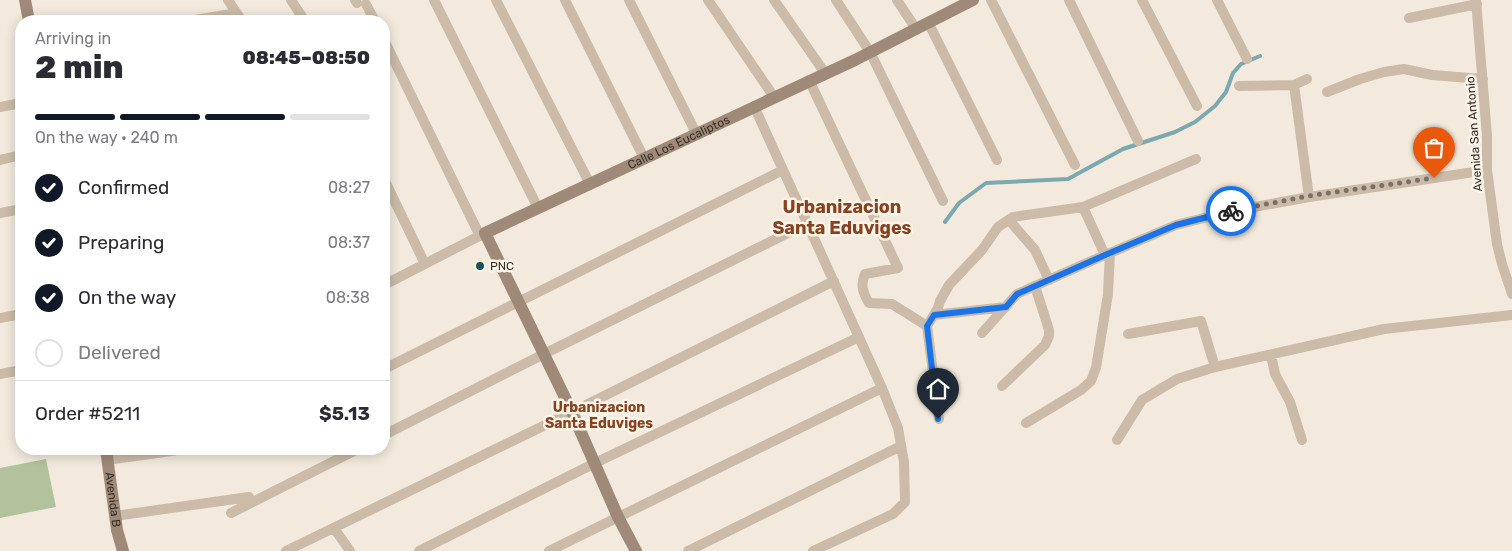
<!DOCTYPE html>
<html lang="en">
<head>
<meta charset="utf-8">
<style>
  body { margin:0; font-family:Rubik,sans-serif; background:#f7f7f7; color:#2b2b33; height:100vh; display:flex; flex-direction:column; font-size:19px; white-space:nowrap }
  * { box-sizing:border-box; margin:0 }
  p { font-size:16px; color:#7c7c81 }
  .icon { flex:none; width:28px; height:28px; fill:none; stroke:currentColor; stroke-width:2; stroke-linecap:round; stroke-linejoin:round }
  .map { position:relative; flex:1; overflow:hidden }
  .panel { position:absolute; left:15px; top:15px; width:375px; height:440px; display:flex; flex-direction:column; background:#fff; border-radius:20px; box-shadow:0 2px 12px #0003 }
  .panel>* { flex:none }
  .pin { position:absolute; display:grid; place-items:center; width:42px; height:42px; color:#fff; margin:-51px -21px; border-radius:50% 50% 50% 0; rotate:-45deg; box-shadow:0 0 5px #0007 }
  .pin .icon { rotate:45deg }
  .courier { position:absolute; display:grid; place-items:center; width:50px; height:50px; margin:-25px; border:4px solid #1a73e8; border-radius:50%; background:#fff; color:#222; box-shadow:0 1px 6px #0007 }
  .headline em { font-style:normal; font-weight:800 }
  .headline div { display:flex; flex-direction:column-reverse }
  .headline { display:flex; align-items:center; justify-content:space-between; height:85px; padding:0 20px }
  h1 { font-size:32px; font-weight:800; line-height:38px }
  .bar { display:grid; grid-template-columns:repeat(4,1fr); gap:8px 5px; align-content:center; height:60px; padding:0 20px }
  .bar i { height:6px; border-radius:4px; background:#e1e1e2 }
  .bar .current { background:#111827 }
  .bar p { grid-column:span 4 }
  .line { display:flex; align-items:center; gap:12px; padding:0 20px; border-top:1px solid #e1e1e2 }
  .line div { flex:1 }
  ol { padding:0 20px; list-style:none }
  li { display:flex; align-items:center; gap:15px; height:55px }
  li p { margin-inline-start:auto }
  li .icon { padding:5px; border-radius:50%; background:#111827; color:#fff; stroke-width:4 }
  li:last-child { color:#7c7c81 }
  li i { width:28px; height:28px; border:2px solid #e1e1e2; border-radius:50% }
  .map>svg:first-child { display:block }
</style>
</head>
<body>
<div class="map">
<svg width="1512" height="551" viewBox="0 0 1512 551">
  <rect width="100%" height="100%" fill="#f3eadd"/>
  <path fill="#b2c29c" d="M46,459l10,48 -56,11v-50z"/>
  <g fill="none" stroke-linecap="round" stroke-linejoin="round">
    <path stroke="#7ba9b0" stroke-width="4" d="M945,222l14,-19 27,-20 82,-4 55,-30 52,-17 20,-10 20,-16 11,-14 7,-19 8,-9 19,-8"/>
    <path stroke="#cbbba8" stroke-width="10" d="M228,0l14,21
      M291,0l14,21
      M355,0l2,3
      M434,0l104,208
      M496,0l94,184
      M565,0l79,158
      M629,0l67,133
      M708,0l66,97
      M774,0l51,73
      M836,0l34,52 73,149
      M897,0l19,29
      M991,0l84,165
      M1069,0l69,141
      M1142,0l55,106
      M1217,0l30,59
      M1476,0l11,136v34l10,74 5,20 10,30
      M366,4l9,17
      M1409,18l68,-14
      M189,21l48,-8
      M928,22l69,138
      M384,40l96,196
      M809,80l89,188 -33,6c-5,11 -2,19 4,29l23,1 35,22
      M1294,85l15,112
      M1239,86l55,-1 13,-6
      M1327,92l33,-13 24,-7 20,-3 28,6 51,4
      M754,106l128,282 16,40 6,34 1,40 -12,12 -80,37
      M0,107l21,-4
      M0,160l21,-5
      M384,179l41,85
      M1083,207l22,48
      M0,213l21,-4
      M1009,220l26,30 14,30
      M384,285l101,-52
      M934,315l72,-8
      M0,318l21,-4
      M982,333l35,-39 81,-36 78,-33 56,-14 77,-14 178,-27
      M1128,334l73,-13 14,46
      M1271,355l4,19 15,28 12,38
      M384,369l399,-199
      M0,374l21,-4
      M1002,386l43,-41 4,-9v-6l-14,-44
      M939,419l-12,-93 11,-18 2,-7 9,-16 33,-35 16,-23 15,-10 70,-10 113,-48
      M1026,423l55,-33 10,-9 5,-13 12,-74 2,-41
      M384,435l160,-81 264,-131
      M1117,440l25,-40 35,-21 38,-12 169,-38 128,-14
      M107,460l78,-11
      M231,513l127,-64
      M115,516l134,-19
      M334,528l16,23
      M286,551l286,-139 262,-131
      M419,551l176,-88 264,-126
      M549,551l333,-163
      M688,551l213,-105"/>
    <g stroke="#9f8a79" stroke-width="12">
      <path d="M25,0l4,21"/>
      <path id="s1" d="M106,449l11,81 6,21"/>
      <path id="s2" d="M636,551l-18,-34 -46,-105 -87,-179 370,-173 118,-60"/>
    </g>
  </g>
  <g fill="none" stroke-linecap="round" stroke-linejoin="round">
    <path stroke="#797067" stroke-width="5" stroke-dasharray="0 9" d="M1231,211l77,-15 126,-18"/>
    <path stroke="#1a73e8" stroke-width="6" d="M938,419l-11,-93 7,-11 72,-8 11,-13 88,-39 71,-30 55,-14"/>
  </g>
  <circle fill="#1d515a" stroke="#faf4e9" stroke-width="2" cx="480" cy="266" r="5"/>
  <g text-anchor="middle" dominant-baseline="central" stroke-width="5" stroke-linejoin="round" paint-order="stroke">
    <g font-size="12" fill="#382f28" stroke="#faf4e9">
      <text transform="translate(1474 134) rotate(-94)">Avenida San Antonio</text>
      <text stroke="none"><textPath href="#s2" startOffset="566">Calle Los Eucaliptos</textPath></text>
      <text stroke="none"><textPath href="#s1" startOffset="51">Avenida B</textPath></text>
    </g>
    <g font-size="12" fill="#382f28" stroke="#faf4e9" text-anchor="start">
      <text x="490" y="266">PNC</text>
    </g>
    <g font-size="14" font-weight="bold" fill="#884220" stroke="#faf4e9">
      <text x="599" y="407">Urbanizacion<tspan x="599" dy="16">Santa Eduviges</tspan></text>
    </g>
    <g font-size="18" font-weight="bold" fill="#884220" stroke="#faf4e9">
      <text x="842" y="207">Urbanizacion<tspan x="842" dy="21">Santa Eduviges</tspan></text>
    </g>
  </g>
</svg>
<div class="pin" style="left:1434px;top:178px;background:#ea580c"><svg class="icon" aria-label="bag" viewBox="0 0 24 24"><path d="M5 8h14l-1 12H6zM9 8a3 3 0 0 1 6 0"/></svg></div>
<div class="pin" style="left:938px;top:419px;background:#1f2937"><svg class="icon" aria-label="home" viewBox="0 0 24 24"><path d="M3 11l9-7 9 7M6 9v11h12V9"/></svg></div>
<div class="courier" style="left:1231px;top:211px"><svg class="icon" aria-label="bike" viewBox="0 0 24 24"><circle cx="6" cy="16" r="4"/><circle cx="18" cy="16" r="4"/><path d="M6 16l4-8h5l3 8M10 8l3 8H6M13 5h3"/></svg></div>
<section class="panel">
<div class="headline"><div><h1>2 min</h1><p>Arriving in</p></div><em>08:45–08:50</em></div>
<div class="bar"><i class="current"></i><i class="current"></i><i class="current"></i><i></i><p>On the way · 240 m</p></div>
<ol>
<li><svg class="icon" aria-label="check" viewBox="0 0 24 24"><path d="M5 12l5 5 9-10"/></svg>Confirmed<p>08:27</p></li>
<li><svg class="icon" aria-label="check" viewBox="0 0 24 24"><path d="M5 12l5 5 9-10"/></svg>Preparing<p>08:37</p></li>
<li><svg class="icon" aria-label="check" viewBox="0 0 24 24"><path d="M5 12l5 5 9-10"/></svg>On the way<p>08:38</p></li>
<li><i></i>Delivered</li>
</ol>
<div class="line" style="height:65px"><div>Order #5211</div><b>$5.13</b></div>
</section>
</div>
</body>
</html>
